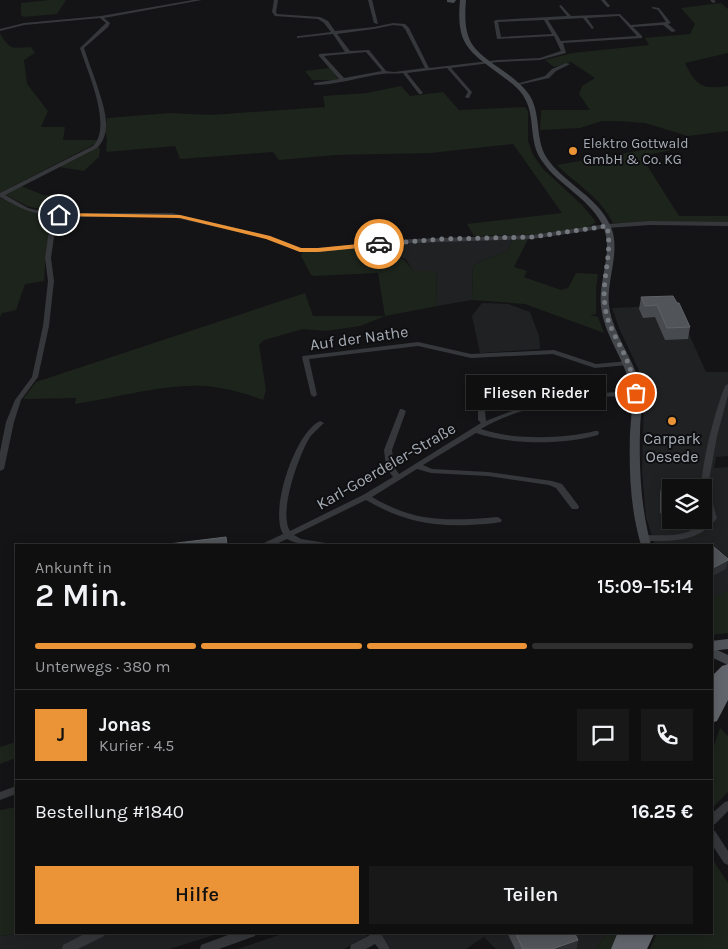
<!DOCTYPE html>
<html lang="de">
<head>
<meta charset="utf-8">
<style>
  body { margin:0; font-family:Karla,sans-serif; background:#181819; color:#f1f3f6; height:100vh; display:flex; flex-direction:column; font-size:19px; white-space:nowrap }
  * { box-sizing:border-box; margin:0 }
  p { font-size:16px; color:#9b9c9f }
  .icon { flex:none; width:28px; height:28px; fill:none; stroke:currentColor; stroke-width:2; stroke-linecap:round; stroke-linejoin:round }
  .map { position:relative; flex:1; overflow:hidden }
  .details { position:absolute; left:15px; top:544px; width:698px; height:390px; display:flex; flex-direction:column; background:#0f0f10; border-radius:0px; box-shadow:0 2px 12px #0003,0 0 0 1px #2f2f30 }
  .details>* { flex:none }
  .tools { position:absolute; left:662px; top:479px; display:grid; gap:10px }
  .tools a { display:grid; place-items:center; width:50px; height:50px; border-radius:0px; background:#0f0f10; box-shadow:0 2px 12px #0003,0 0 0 1px #2f2f30; font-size:25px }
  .pin { position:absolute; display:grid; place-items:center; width:42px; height:42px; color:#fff; margin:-21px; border:2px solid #fff; border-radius:50%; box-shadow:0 1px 5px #0007 }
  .courier { position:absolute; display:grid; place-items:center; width:50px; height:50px; margin:-25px; border:4px solid #eb9337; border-radius:50%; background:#fff; color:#222; box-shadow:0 1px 6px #0007 }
  .bubble { position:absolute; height:35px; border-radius:0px; background:#0f0f10; box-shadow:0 2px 12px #0003,0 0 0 1px #2f2f30; font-size:16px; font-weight:600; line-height:35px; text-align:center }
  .headline em { font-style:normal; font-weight:600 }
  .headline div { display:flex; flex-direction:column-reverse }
  .headline { display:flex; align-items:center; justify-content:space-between; height:85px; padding:0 20px }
  h1 { font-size:32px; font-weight:600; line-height:38px }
  .bar { display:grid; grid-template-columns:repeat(4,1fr); gap:8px 5px; align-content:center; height:60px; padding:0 20px }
  .bar i { height:6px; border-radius:4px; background:#2f2f30 }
  .bar .active { background:#eb9337 }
  .bar p { grid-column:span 4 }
  .line { display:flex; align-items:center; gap:12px; padding:0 20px; border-top:1px solid #2f2f30 }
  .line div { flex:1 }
  .round { display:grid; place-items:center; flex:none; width:52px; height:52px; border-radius:0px; background:#181819 }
  .button { display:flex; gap:10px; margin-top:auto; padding:10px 20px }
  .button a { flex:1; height:58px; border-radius:0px; background:#eb9337; color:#111; font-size:20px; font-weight:600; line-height:58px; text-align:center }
  .button a+a { background:#181819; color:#f1f3f6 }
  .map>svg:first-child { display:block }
</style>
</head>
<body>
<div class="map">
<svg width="728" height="949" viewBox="0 0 728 949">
  <rect width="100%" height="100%" fill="#141416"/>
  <path fill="#202123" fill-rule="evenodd" d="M513,238l-5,13 -27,10 -8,5 -1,34 -35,6 -1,-35h-23l-7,-12 -8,-2 -23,2 -8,-12 56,-5z
    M482,303l26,1 22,8 9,24 1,13 -60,4 -8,-37z
    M676,305l30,67h22v84l-12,1 -2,11 14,-1v124l-16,8 -1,-54h-56l-9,-28 -4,-46 2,-78 -2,-16 -23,-49 -7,-20zM671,488h33v32h-33z
    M365,932l2,4 -23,13h-106l47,-16z
    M22,933h198l-50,16h-170v-13z
    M379,933h227l-10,16h-100l-12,-12 -18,12h-76z"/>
  <path fill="#1d241c" d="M49,0h17l-9,14 -33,3 -3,-2v-12z
    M721,3l7,6v44l-43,10c11,23 18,27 43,23v45l-40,5 -43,-13 -27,-2h-16l-22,7 -40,2 1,-20h49l-11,-16 3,-8 13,-8 -24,-16 -17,5 -9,-7 27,-7 77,-8 -4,-7 45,-4 5,-10 -14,-16z
    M0,33c10,18 12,15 31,14l4,6 -11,7 3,24 21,27 -7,16h24l-2,13h35l-1,3 -97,50z
    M330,68l8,11 -1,1h-25l-7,-9z
    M401,86l9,10 33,-4 16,18 66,-3 3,4v30l5,14 10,14 39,36 14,17c-16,15 -97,13 -122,14l-7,-12 95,-11 -49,-69 -82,9 -96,2 -56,5 -6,-8 -93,7 -5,-13 -69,6 1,-13 -2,-8 2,-13 64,-5 39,2 115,-8 -2,-11 44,-3z
    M671,145l6,4 -36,7 38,60h49v6l-115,1c-13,-26 -36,-38 -56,-58z
    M98,147l2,2 -1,8 -15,14 -25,-4z
    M21,186l22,9 23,2 -11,16 -28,-7 -23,-12z
    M0,198l35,15 17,3 -6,34 -2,31 -19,3 -9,26 -14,3 -2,4z
    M513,238l15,1 -14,28 13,4 -3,6 37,13 7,-2 8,-15 22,1 -2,14v26l-6,1 8,2 6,16 -79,-29 -53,-4 1,-34 8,-5 27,-10z
    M367,247l8,12c21,-2 26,-7 38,12h23l1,35 -52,10 -25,10 -34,5 -23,-2 -39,11 -5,5 7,45 -3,10c-18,-7 -41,-13 -60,-14 -39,-2 -88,12 -128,18l1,-6 -53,1 13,-17 269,-89 8,23h72l-7,-43 -63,3 -4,-1 -10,-19 2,-4z
    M728,591v42l-17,2v-37z
    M720,728l8,8v56l-17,17v-54z
    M16,742v16l-16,6v-17z
    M16,807v125l6,1 -22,3v-126z
    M711,857l17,26v66h-78l7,-16 54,-1z
    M606,933h13l-6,16h-17z"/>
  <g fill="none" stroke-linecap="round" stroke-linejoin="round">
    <path fill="#35373b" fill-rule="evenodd" d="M193,0h9l-98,18 6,5 -2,4 -24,21c4,13 9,25 13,37 6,20 17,46 0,63l-92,47 23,13 12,3 19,2h113l98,23 31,12h17l94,-9 120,-4 75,-11 43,-3 78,1v4l-78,-1 -43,3 -75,11 -120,4 -94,9h-18l-34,-14 -94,-21h-111l-6,13 -4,28 3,23 -5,45 -11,51 -17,23 -7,22 -10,47 -4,2v-19l6,-30 9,-22 17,-23 11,-51 5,-45 -3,-23 4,-28 7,-14c-26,-2 -34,-7 -56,-19v-4l93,-47c20,-20 -6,-75 -13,-98l26,-25 -6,-5 -76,7 -24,6v-2l24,-6 77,-7z
      M274,0h4l-2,12 1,2 43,3 8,4 7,10 39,-4 19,-4 12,1 4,4 20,40 69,-8 42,-2 21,-7 -7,-15 -57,3 -3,-18 2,-1 71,-4 -8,-10 2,-1 10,11 49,-2 11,11 35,-3 -8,-12 -7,-2 2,-1 6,1 12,15 -3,1 8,7 -4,1 -9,-7 -30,2 9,9v2l-79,5 3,10 -26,7 -42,2 -47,6 21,24 -3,6h-2l-2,-1 3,-5 -21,-24 -40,5 16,20 -2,1h-2l-16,-21c-7,1 -14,0 -21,1 -22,3 -46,11 -68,11v-2l25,-4 -20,-23v-2l26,-2 -12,-18 -36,4v-2h2l32,-4 -7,-9 -6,-4 -43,-3 -3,-4zM619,16l18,20 -76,5 -13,-21 35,-2 9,11 2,-1 -7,-10zM544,20l8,14 -51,3 -3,-15zM393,25l9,1 3,3 20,39 -31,4 -8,-1 -17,-21 -19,1 -13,-17 37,-5zM366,52l16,19 -38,7 -20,-22z
      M368,0h4l6,24 -4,-1z
      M601,0h4l5,6 -1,1h-2z
      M710,0h4l2,2 -3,1z
      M566,63l4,1 -14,7 -7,7 -31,7 -2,-1 29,-8 7,-7z
      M418,342l53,12 83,-4 42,14 32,-3 3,2 -3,2 -33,3 -42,-14 -82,4 -53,-12 -109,13 8,36 -3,2 -3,-2 -9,-38 1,-1z
      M728,384v11l-11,41 -8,44v11l8,27c-14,19 -34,23 -57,23 -6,0 -13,0 -20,-1l-1,-2 1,-2 3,-1c26,0 46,4 66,-18l-5,-18v-11h-3c2,-30 13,-74 24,-102z
      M636,391l2,1 1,1 -1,1c-12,3 -25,2 -38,3 -40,4 -84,11 -119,32 31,11 83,10 114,2h3l1,2 -1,2c-36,10 -87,10 -122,-2l-53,32 9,4 56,3 64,9 10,3 16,21 1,2 -1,2h-6l-16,-21 -7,-3 -61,-9 -57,-3 -14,-4 -45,28c44,26 76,24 126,20l4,3 -1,2c-10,2 -21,2 -31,3 -40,2 -70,-5 -104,-25l-72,35 7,4 25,4 1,2c-14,0 -27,1 -40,-6l-13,6h-11l1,-2 19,-9c-14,-23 12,-102 37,-113l4,2c-5,5 -10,9 -14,14 -11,18 -32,75 -20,94l73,-36 30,-18 -7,-10 -2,-17 16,-41h2l4,2 -14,39 2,17 5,7 82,-51 -3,-3v-19l1,-2h2l3,2 2,20c48,-21 99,-28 150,-30z
      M16,786v8l-16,6v-8z
      M728,801v10l-13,13 -4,1v-11l14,-12z
      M711,830l4,1 13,20v14l-4,-2 -13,-20z
      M88,932h17l-1,4 -26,13h-16l1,-4z
      M236,932h20l-1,4 -36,13h-19l1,-4z
      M370,932h10l10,17h-11l-4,-5 -9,5h-16l1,-4 19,-10z"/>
    <path fill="#43464b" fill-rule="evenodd" d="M460,0h6c-4,47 9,50 43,75 8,6 16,13 21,21 12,20 4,46 19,65 18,24 50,37 62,66 10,25 -5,53 -2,79 4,30 27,54 32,85 2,13 -1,28 -1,41 -1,38 1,76 11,113h-10c-11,-37 -12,-75 -11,-112 1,-14 3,-28 1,-42 -4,-30 -27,-54 -30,-85 -3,-27 14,-56 1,-82 -14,-27 -44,-39 -60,-63 -14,-19 -6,-45 -18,-64 -5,-9 -14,-15 -22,-21 -34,-25 -46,-31 -42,-76z
      M711,647l17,8v10l-17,-8z"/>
    <path fill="#51545a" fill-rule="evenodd" d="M728,639v10l-17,2v-10z"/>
    <path fill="#62666c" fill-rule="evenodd" d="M728,664v36l-11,21 -6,2v-23l2,-3h-2v-20l11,-11z
      M618,932h37l-8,17h-36z"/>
  </g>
  <path fill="#474a4e" d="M447,0h9l-2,3 -7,-1z
    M641,297l36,6 13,24 -2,12 -23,1 -10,-23 -12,1 -4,-9z
    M662,483l9,5v26l-11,-1v-20z
    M507,932h69l-2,1 4,7 -2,9h-61z"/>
  <path fill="#2e3033" d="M728,560l-2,9 -15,8v-8z
    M578,940l-2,9h-21v-1z"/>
  <path fill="#515559" stroke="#5f6368" d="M673,296l4,7h2l11,24 -23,1 -10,-23 -12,1 -4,-9z
    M662,483l20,2v3h-11v17l-9,-2z
    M226,537l1,8h-58v-1z
    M714,547l14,12v1l-17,9v-21z
    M515,932h59l4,8 -23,8v1h-32z"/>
  <path fill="#eb9337" d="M59,213l121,2 90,21 31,12h17l61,-6 3,2 -3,2 -61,6h-18l-34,-13 -86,-21 -123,-2z"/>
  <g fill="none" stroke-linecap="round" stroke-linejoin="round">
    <path stroke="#73777e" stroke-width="5" stroke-dasharray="0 9" d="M379,244l64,-5 89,-2 75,-11c6,28 -6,53 -2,80 2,21 16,38 23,57 4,10 6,20 8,30"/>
  </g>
  <g fill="#eb9337" stroke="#0f0f11" stroke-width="2">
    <circle cx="573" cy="151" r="5"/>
    <circle cx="672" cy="421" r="5"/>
  </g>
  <g text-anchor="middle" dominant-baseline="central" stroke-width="4" stroke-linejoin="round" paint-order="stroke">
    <g font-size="14" fill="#a6adb6" stroke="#0f0f11" text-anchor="start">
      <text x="583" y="143">Elektro Gottwald<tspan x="583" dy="16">GmbH &amp; Co. KG</tspan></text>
    </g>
    <g font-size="16" fill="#a6adb6" stroke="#0f0f11">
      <text transform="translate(359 338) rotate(-8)">Auf der Nathe</text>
      <text transform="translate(386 466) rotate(-30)">Karl-Goerdeler-Straße</text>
    </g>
    <g font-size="16" fill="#a6adb6" stroke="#0f0f11">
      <text x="672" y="438">Carpark<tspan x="672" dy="18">Oesede</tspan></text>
    </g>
  </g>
</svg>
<div class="tools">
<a><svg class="icon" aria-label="layers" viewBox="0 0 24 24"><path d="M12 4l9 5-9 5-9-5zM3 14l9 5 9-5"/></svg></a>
</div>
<div class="pin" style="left:636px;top:393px;background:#ea580c"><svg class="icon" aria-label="bag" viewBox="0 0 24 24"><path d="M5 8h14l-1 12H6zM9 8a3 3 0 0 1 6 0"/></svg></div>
<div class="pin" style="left:59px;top:215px;background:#1f2937"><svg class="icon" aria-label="home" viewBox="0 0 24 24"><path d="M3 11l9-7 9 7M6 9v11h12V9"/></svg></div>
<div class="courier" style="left:379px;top:244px"><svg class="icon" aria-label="car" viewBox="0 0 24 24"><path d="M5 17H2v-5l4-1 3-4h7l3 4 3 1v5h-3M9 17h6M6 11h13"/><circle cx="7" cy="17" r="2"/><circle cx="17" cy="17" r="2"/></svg></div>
<div class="bubble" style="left:466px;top:375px;width:140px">Fliesen Rieder</div>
<section class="details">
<div class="headline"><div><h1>2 Min.</h1><p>Ankunft in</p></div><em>15:09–15:14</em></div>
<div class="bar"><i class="active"></i><i class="active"></i><i class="active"></i><i></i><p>Unterwegs · 380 m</p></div>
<div class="line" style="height:90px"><b class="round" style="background:#eb9337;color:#111">J</b><div><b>Jonas</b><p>Kurier · 4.5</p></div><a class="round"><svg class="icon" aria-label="chat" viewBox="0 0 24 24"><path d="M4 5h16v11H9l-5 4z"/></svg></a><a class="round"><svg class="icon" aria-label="phone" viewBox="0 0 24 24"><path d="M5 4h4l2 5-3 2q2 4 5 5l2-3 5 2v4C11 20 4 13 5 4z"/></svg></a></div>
<div class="line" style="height:65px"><div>Bestellung #1840</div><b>16.25 €</b></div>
<div class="button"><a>Hilfe</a><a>Teilen</a></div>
</section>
</div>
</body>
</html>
